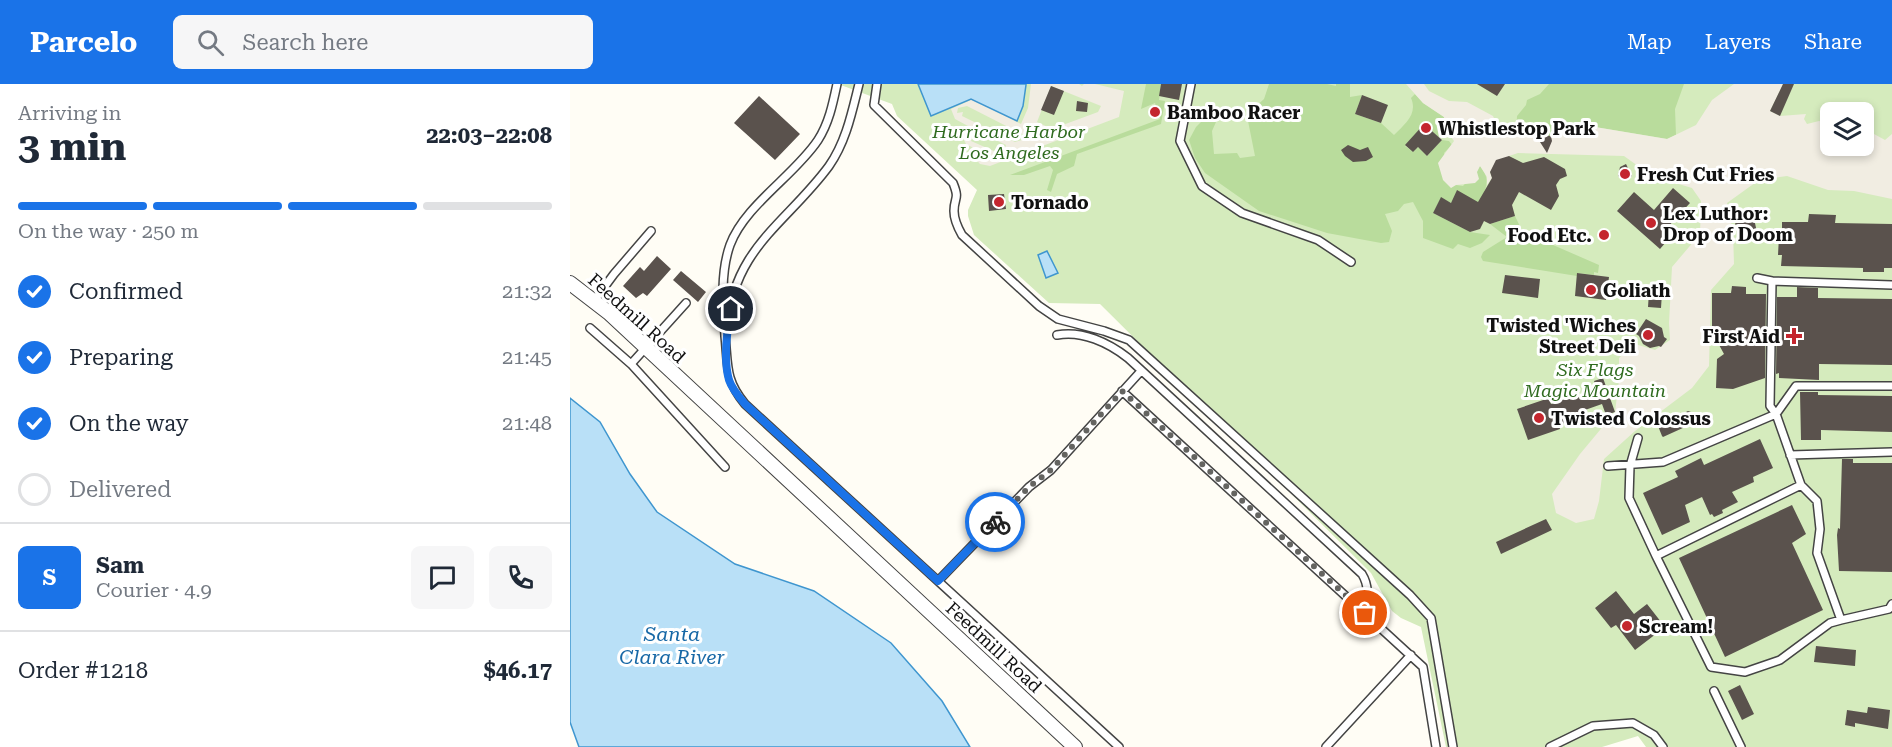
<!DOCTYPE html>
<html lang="en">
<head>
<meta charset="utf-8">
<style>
  body { margin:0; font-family:"Roboto Serif",serif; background:#f6f6f7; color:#1f2937; height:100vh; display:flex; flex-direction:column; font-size:22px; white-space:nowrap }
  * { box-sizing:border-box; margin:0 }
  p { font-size:20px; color:#747a83 }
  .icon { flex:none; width:33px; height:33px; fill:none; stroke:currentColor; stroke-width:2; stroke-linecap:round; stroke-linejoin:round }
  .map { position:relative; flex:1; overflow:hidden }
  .sheet { display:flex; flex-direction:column; background:#fff; width:570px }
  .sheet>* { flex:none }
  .controls { position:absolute; left:1250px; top:18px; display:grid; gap:12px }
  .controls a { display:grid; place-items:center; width:54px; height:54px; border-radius:9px; background:#fff; box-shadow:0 3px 9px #0003; font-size:30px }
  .pin { position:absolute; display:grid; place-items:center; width:51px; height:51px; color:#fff; margin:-26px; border:3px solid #fff; border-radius:50%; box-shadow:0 2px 6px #0007 }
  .courier { position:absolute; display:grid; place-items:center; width:60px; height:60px; margin:-30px; border:4px solid #1a73e8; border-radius:50%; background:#fff; color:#222; box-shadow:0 2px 8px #0007 }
  .headline em { font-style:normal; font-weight:700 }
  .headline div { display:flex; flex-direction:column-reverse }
  .headline { display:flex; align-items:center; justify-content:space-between; height:102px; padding:0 18px }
  h1 { font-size:39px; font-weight:700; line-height:45px }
  .bar { display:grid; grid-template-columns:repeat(4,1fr); gap:9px 6px; align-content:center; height:72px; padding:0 18px }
  .bar i { height:8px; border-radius:4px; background:#e0e1e3 }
  .bar .selected { background:#1a73e8 }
  .bar p { grid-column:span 4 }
  .line { display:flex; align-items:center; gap:15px; padding:0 18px; border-top:2px solid #e0e1e3 }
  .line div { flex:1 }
  .round { display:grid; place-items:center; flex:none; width:63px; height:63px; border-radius:9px; background:#f6f6f7 }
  ol { padding:0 18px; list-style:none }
  li { display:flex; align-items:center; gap:18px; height:66px }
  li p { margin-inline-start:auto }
  li .icon { padding:6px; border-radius:50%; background:#1a73e8; color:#fff; stroke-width:4 }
  li:last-child { color:#747a83 }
  li i { width:33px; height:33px; border:3px solid #e0e1e3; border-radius:50% }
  header { display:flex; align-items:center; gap:36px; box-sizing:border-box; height:84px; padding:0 30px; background:#1a73e8; color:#fff }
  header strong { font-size:28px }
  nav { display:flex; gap:33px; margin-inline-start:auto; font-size:21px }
  .search { width:420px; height:54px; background:#f6f6f7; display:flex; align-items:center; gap:15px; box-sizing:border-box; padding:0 21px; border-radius:9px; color:#747a83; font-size:22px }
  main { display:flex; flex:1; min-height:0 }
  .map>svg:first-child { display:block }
</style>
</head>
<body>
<header>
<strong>Parcelo</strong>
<div class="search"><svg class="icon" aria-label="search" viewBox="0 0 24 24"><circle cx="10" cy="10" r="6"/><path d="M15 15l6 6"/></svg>Search here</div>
<nav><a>Map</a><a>Layers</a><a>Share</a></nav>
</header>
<main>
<section class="sheet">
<div class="headline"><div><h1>3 min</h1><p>Arriving in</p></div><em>22:03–22:08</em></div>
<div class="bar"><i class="selected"></i><i class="selected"></i><i class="selected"></i><i></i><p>On the way · 250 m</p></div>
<ol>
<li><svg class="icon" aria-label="check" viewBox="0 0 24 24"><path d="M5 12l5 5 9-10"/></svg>Confirmed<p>21:32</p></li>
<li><svg class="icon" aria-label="check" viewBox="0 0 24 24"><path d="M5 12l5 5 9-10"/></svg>Preparing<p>21:45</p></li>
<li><svg class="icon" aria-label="check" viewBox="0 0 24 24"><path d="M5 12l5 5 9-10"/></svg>On the way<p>21:48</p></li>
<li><i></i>Delivered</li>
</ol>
<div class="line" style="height:108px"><b class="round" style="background:#1a73e8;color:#fff">S</b><div><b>Sam</b><p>Courier · 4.9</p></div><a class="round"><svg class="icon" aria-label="chat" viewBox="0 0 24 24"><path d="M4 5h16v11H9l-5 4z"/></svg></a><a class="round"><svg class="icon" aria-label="phone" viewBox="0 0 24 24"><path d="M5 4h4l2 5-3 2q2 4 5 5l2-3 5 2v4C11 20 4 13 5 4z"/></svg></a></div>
<div class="line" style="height:78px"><div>Order #1218</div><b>$46.17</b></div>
</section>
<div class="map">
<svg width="1322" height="663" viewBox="0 0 1322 663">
  <rect width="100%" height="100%" fill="#fffdf5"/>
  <path fill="#d5ebbd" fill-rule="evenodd" d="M268,0h1054v663h-246l-8,-11 -36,11h-156l-25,-120 -20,-9 -9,-7 -21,-38 -271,-269 -51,-1 -75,-68 -6,-19v-6l9,-20 -80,-74 -5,-12zM1260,28h33v34h-33z"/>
  <path fill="#b9dc9c" d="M576,0h15l-2,16 6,1 -4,23 -84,30 -3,12 -17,8 -6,18 -4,-2 6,-20 -3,-4 -26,9h-14l150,-56 -5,-16 -14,6z
    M699,0h58l9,2v-2h14v13l12,-2 -7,19 26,9 13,12c11,-11 24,-21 17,-37l4,-4 8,9 21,14 2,13 -8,7 -14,-13 -19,22 8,6 5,-5 9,9 15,-16 7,1 3,4 -8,8 12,32 7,1 17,-20c15,17 1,31 -8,48l-15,-23 -6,12 -10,-5 -8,15 37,19 20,3 -8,8 -12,5 -12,-4 -5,5 -30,-11v-17l-10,-19 -9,2 -6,7 -13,3 7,17 -3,11 -8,1 -54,-10 -68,-22 -54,-38 -10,-15 -6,-18 7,-13 8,-8 12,3 -4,9 2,23 23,-1 3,5 15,-2 -7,-35 5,-12 11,-10z
    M979,0h135l-9,25 1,26 -9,4 -78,-13 -43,11 -30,-1 1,-20 9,-11 1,-5 13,-6z
    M945,132l10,21 12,1 62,27 -1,8 -4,-1v3l-16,-2 -1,3 -94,-15 -2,-4 2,-5 24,-15 -17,-13z"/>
  <path fill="#f1ede2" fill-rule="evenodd" d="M461,0h48l3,2 2,-2h11l29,7 -5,26 -129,49 -10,-2 -9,-10 10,-2 -15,-8 -3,-6 5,-12 -13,-7 -4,-10 22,-10 48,25 7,-16zM481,2l50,20 -3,6 -46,17 -15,-7zM397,22l61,31v1l-13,4 -53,-26 1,-4 -6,1 1,-5zM406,46l30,15 -3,10 -32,-14z
    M836,0h18l5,7 20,10 18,1 26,14 7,15 10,5 36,1 43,-11 78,13 29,-14 16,-25 22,-16h49l-13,27 10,5 26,-2 -2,5 3,5 12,-3 11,2v23h33v-34h-21l24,-6 8,28 11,6 7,-6v65l-38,-8 -26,-1 -41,-14 -28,4 -32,23 6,29 1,32 -23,26 -2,76 -17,22 -57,43 -31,28 -5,42 -5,18 -18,4 -20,-10 -4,-19 28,-40 35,-42 4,-32v-22l16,-14 20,6 15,-10 -1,-17 3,-56 28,-33 1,-33 -9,-13 -40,-12 -28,-20 -106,-3 -9,3 -19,16 2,6 -5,7v-8l-7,-11 -3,6 2,7 -4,4 -19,2 -5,3 -8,-8 -5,-17 16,-22 -8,-11 -2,-13 -21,-14z"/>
  <path fill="#b9e0f7" stroke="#3f96cf" stroke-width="1.5" d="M348,0h108v1l-3,21 -6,15 -46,-22 -40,17z
    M477,167l11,22 -12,5 -8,-23z
    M0,314l30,24 30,52 27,38 78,52 79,27 77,52 51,58 28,46h-391l-9,-25z"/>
  <path fill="#5a524d" d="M591,0h21l-3,16 -20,-4z
    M907,0h28l-8,12z
    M1213,0h11l-14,32 -10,-5z
    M481,2l13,5 -10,24 -13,-5z
    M792,11l26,10 -7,18 -26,-9z
    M189,12l41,38 -25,26 -41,-37z
    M507,17l11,2 -1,9 -11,-1z
    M854,40l18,16 -15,16 -9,-9 -5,5 -8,-7z
    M973,51l8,1 1,5 -5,12 -7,-11z
    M778,61l12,5 8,-3 5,10 -7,4 -13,1 -8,-6 -4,-6z
    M939,72l14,7 21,-6 21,12 2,7 -7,3 -4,6 3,11 -8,14 -32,-18 -7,13 3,11 -25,8 -6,-3 -4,8 -10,3 -37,-19 8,-16 10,6 6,-13 21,12 14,-24 -2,-6 6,-12z
    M1056,80l6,12 -6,4 -8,-4 2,-9z
    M1103,104l17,15 -24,26 6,6 -12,14 -43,-38 17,-19 20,18z
    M434,110l2,15 -17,2 -1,-16z
    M1183,130l5,23 -17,5 -2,-15h-3l-2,-10z
    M1239,130l27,1 -1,8 57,1v44h-8v4h-21v-4l-82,-2 1,-11h-4l1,-19h3v-14h26z
    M87,172l14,13 -24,27 -4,-3 -7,5 -13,-12 17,-19 4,4z
    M111,187l25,21 -8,10 -25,-22z
    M1007,189l32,4 -3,23 -31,-4z
    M935,191l35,4 -2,19 -36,-5z
    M1162,202l14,1v7h20l-1,84 -32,11 -17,-1 1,-29 7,-5 -12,-22v-39h19z
    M1227,203l21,1v10l74,1v66l-73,-1v16l-40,-2v-5l-3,1 1,-77h20z
    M1079,208l13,1 -1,15 -13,-1z
    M1076,235l16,9 2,9 3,2 -6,8 -2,-1 -9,2 -7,-4 -4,-8 -3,-2z
    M1033,294l5,14 3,2 -1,4 5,14 -9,3 -4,-11 -17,6 1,5 -27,10 1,4 -32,11 -11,-31 32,-11 2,6 27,-10 2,5 18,-7 -4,-11z
    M1230,308h18v3l74,1v36l-71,-2v10h-20z
    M1118,327l3,1 5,10 -33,15 -1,-1 -4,-10z
    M1190,355l13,29 -20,9 1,5 -22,10 6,10 -16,8 1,3 -9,4 -2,-3 -2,1 -8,-18 -17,8 5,17 -28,13 -19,-42 35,-16 -3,-6 26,-13 3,7z
    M1272,375h11v4h39v109l-53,-1 -2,-36 1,-7 2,1z
    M1222,421l14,29 -14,9 31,67 -98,47 -46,-99z
    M976,435l6,11 -51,24 -5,-12z
    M1046,507l18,23 13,-10 18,23 -30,23 -19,-25 -5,3 -16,-20z
    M1246,562l40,4 -1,16 -41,-4z
    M1170,601l14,29 -12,6 -14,-29z
    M1298,623l22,3 -2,19 -33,-6v4l-10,-2 2,-15 20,3z"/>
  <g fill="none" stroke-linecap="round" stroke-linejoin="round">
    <defs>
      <path id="service" d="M267,0c-4,19 -8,39 -19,56 -23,35 -73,65 -88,105 -10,28 -7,62 -5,91 3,29 0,44 20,68l374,343
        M307,0l-3,21 79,78c7,17 1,14 1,28 0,9 4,17 8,24l77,71 19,13 46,12 25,9 281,255 21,23 22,129
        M621,0l-11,57 22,45 40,27 76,27 33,22
        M1187,194l15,3
        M1322,201l-120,-4 -2,125 6,8 20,-28h96
        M24,217l20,-27 37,-43
        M116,219l-55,61 94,103
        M158,243c4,-78 60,-105 101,-161 17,-24 23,-54 30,-82
        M20,244l41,36
        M487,251c25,-5 52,8 71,23l234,216c8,13 5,25 3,39
        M552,307l301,276 13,80
        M1220,371l102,-3
        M1038,382l55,-4 113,-48 25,71 -145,71 -27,-58 1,-32 8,-28
        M1086,472l55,111 34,5 35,-12 50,-37 11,-3 -24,-67 3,-24 -3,-28 -16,-16
        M368,497l91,-94 22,-17 90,-99
        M1271,536l48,-11 3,-5
        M1144,607l27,56
        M756,663l85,-92
        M980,663l43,-21 40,-3 21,12 9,12"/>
      <path id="minor" d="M0,199l39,30 466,434"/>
    </defs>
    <use href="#service" stroke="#444" stroke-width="10"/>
    <use href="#minor" stroke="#444" stroke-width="16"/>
    <use href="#service" stroke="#fff" stroke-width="7"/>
    <use href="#minor" stroke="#fff" stroke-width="14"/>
  </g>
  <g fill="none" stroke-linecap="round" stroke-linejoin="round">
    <path stroke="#646461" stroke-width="6" stroke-dasharray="0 10.8" d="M425,438l34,-35 22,-17 71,-79 243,222"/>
    <path stroke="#1a73e8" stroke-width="8" d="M161,225c-4,21 -8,50 -2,71 3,9 10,17 16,24l193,177 57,-59"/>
  </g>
  <g fill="#c4262e" stroke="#fff" stroke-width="2">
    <circle cx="585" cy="28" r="6"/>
    <circle cx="856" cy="44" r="6"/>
    <circle cx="1055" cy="90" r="6"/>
    <circle cx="429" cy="118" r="6"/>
    <circle cx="1081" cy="139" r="6"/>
    <circle cx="1034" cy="151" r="6"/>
    <circle cx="1021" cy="206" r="6"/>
    <circle cx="1078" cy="251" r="6"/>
    <path d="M1221 243h6v6h6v6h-6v6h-6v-6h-6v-6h6z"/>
    <circle cx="969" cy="334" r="6"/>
    <circle cx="1057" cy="542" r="6"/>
  </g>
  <g text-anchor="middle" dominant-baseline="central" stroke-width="6" stroke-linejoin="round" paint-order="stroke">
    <g font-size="18" font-weight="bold" fill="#111" stroke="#fff" text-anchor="start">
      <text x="597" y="28">Bamboo Racer</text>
      <text x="868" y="44">Whistlestop Park</text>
      <text x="1067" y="90">Fresh Cut Fries</text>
      <text x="441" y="118">Tornado</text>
      <text x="1093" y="129">Lex Luthor:<tspan x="1093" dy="21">Drop of Doom</tspan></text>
      <text x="1022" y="151" text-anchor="end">Food Etc.</text>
      <text x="1033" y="206">Goliath</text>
      <text x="1066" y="241" text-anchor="end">Twisted 'Wiches<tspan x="1066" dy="21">Street Deli</tspan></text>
      <text x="1210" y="252" text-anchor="end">First Aid</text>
      <text x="981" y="334">Twisted Colossus</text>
      <text x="1069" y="542">Scream!</text>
    </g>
    <g font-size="18" font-style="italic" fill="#2f6b1f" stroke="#fff">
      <text x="439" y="47">Hurricane Harbor<tspan x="439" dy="21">Los Angeles</tspan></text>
      <text x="1025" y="285">Six Flags<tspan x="1025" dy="21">Magic Mountain</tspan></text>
    </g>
    <g font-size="18" fill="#111" stroke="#fff">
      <text transform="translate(67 234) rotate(42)">Feedmill Road</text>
      <text transform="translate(424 563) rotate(43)">Feedmill Road</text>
    </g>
    <g font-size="20" font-style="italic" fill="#1768a6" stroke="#fff">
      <text x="102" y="550">Santa<tspan x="102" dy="23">Clara River</tspan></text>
    </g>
  </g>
</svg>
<div class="controls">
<a><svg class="icon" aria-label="layers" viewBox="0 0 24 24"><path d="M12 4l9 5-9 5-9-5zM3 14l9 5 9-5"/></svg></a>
</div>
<div class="pin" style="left:795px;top:529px;background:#ea580c"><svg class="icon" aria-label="bag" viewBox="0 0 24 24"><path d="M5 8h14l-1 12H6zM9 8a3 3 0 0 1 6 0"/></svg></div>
<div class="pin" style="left:161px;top:225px;background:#1f2937"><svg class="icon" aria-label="home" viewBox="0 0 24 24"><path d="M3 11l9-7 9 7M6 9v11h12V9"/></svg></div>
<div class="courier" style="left:425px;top:438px"><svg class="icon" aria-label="bike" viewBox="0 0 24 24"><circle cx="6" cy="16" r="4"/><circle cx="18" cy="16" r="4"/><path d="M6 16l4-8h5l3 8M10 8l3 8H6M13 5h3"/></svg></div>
</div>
</main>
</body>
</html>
